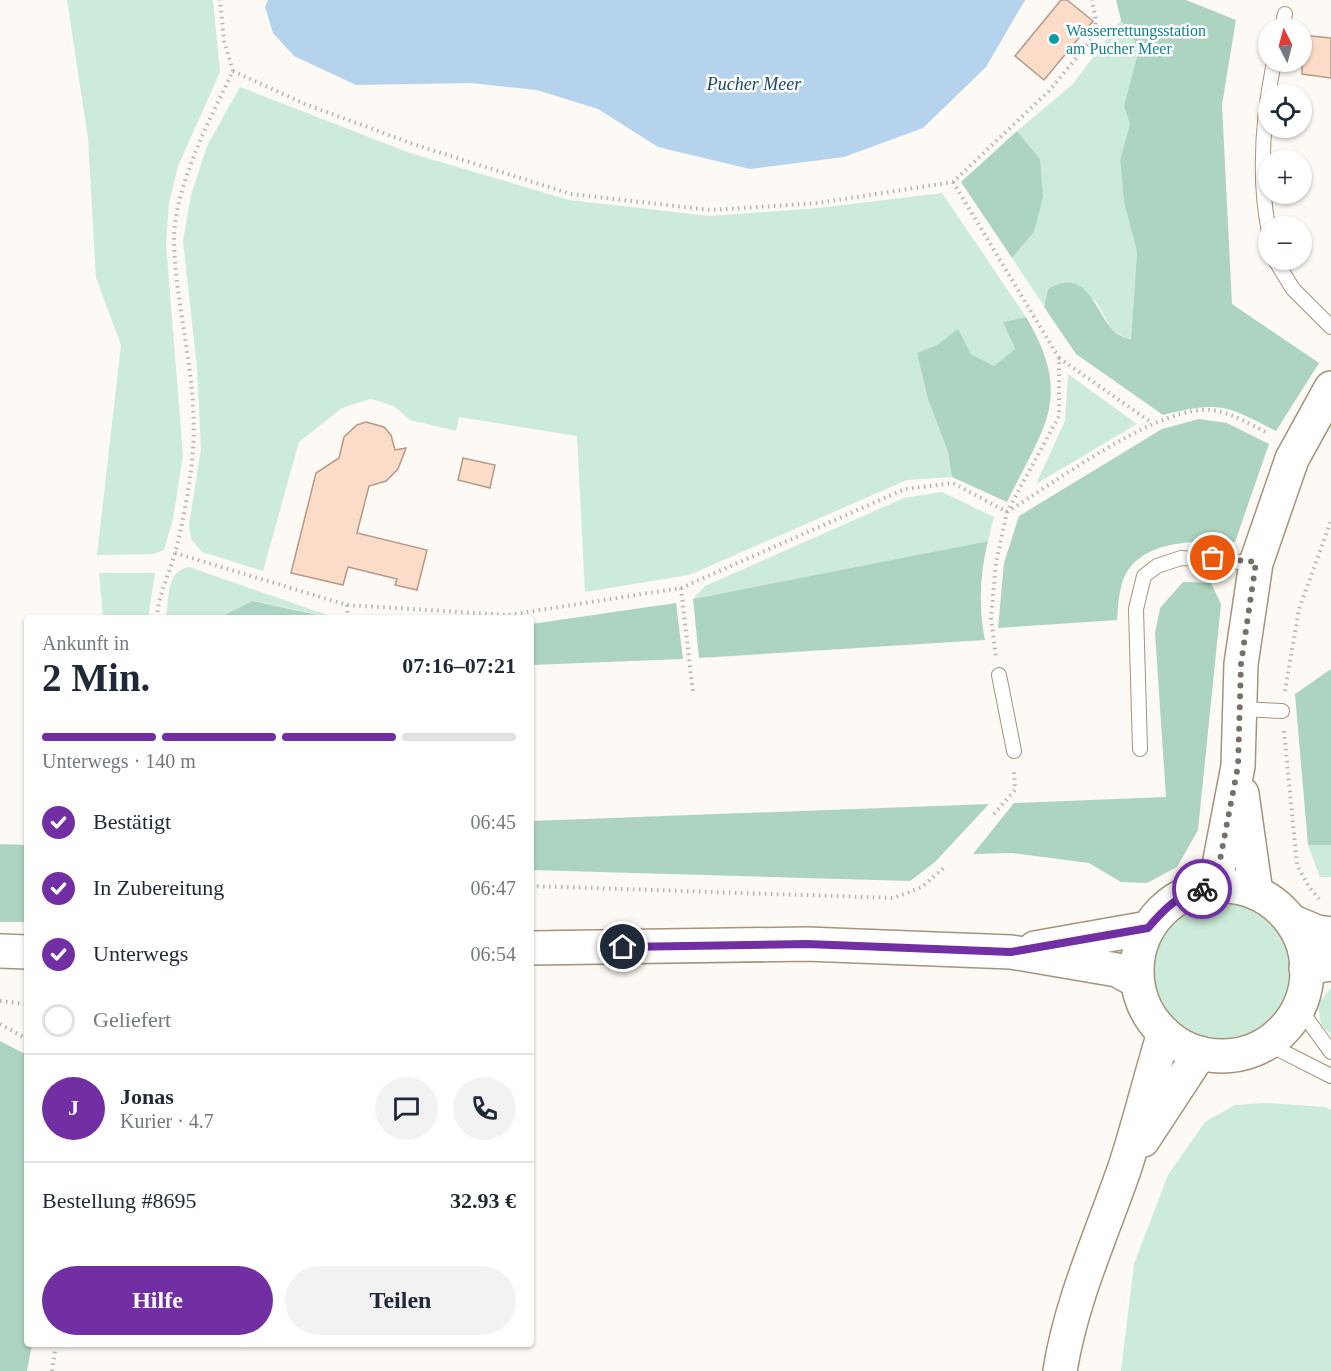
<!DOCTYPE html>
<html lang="de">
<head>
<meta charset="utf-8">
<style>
  body { margin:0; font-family:Georgia,serif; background:#f2f2f3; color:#1f2937; height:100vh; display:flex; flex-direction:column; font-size:22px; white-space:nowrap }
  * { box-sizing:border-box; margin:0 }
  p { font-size:20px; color:#747a83 }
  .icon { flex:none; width:33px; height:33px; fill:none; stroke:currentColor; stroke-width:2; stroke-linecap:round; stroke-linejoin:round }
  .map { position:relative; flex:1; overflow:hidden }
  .details { position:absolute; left:24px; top:615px; width:510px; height:732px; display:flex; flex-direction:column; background:#fff; border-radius:6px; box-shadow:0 2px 4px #0004 }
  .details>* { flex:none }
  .needle { width:39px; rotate:354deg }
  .fabs { position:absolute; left:1258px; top:18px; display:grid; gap:12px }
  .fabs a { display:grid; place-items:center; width:54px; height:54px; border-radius:50%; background:#fff; box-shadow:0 2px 4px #0004; font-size:30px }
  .pin { position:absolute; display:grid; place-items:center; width:51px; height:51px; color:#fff; margin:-26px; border:3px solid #fff; border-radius:50%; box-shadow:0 2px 6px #0007 }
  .courier { position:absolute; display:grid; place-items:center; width:60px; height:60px; margin:-30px; border:4px solid #722fa3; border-radius:50%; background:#fff; color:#222; box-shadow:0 2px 8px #0007 }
  .summary em { font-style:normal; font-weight:700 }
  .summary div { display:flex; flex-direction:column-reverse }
  .summary { display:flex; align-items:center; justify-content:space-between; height:102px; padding:0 18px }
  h1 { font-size:39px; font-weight:700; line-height:45px }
  .bar { display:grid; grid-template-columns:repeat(4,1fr); gap:9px 6px; align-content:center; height:72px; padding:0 18px }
  .bar i { height:8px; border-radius:4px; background:#e0e1e3 }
  .bar .active { background:#722fa3 }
  .bar p { grid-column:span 4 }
  .line { display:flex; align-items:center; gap:15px; padding:0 18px; border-top:2px solid #e0e1e3 }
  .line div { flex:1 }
  .round { display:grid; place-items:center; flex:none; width:63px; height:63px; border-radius:32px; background:#f2f2f3 }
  ol { padding:0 18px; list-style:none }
  li { display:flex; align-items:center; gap:18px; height:66px }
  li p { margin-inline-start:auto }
  li .icon { padding:6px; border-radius:50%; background:#722fa3; color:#fff; stroke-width:4 }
  li:last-child { color:#747a83 }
  li i { width:33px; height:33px; border:3px solid #e0e1e3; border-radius:50% }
  .primary-button { display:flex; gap:12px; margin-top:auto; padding:12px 18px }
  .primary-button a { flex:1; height:69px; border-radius:36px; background:#722fa3; color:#fff; font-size:24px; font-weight:700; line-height:69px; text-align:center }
  .primary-button a+a { background:#f2f2f3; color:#1f2937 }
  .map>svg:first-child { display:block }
</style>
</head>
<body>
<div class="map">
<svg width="1331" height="1371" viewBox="0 0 1331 1371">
  <rect width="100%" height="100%" fill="#fdf9f4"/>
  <path fill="#ccebdb" d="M67,0h146l7,72 -42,94 -9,37 -3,41 17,211 -10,64 -9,31 -10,4 -57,1 24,-210 -25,-67 -8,-140z
    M1121,20l18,29 -15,57 6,18 -10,36 4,42 13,50 -6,89 -19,-11 -17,-30 -47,-12 -4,18 -32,-48 22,-26 6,-73 -23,-28 55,-46z
    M240,87l170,66 159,47 140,16 110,-8 123,-15 84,124 -23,5 12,27 -21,17 -23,-12 -13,-24 -21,15 -20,8 11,46 20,53 4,25 -45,3 -218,95 -104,17 -8,-156 -118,-19 -3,14 -46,-11 -16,-14 -23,-7 -29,9 -43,34 -36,129 -61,-19 -11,-13 -2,-14 12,-76 -4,-81 -14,-127 8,-46 16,-49z
    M1068,374l69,50 -101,60 29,-63z
    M942,492l52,25 -6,24 -295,58 12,-13 199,-88z
    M189,567l147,51 -82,-17 -36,17h-52c3,-20 0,-47 23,-51z
    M99,573h56l-7,45h-45z
    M1308,845h23v32h-11z
    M1152 971a70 70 0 1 1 140 0a70 70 0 1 1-140 0Z
    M1331,988v46l-10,-9 -3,-21z
    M1266,1103l59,4 6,3v261h-210l13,-107 34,-89 37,-53 30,-17z"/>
  <path fill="#add4c0" d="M1116,0h70l50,20 -14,85 10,199 87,59 -43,68c-50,-26 -57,-30 -113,-16l-87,-61 -32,-47 4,-18c37,-22 45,16 63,39 4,6 14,10 20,12l6,-88 -13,-50 -4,-42 10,-36 -6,-18 15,-57 -18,-29z
    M1017,131l23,28 3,38 -9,35 -22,26 -51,-76z
    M1026,317c48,81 18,109 -19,185l-55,-25 -4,-25 -20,-53 -11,-46 20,-8 21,-16 13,25 23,12 21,-17 -12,-27z
    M1199,419l28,4 42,21 -34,98c-39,-1 -103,-4 -114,46 -3,10 -3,22 -4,32l-119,8 6,-65 15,-47 143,-87z
    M988,541c-8,33 -10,65 -3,99l-286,18 -6,-59z
    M1183,582l28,1 10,21 -23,226 -21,37 -30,16 -26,-1 -32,-19 -76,-10 -40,1 41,-51 152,-6 -11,-164 5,-25z
    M253,601l79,17h-114z
    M676,603l7,56 -152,6v-41z
    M1331,669v176h-23l-13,-151z
    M989,804l-54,58 -25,19 -379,-11v-49z
    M0,844l27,1v77h-27z
    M0,1041l27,14v289h5l-5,27h-27z"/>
  <path fill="#b6d3ee" d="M268,0h757l-39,67 -63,61 -79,29 -94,12 -92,-22 -60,-38 -61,-19 -66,-7 -115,2 -62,-29 -21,-23 -8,-26z"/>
  <path fill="#fadcc9" stroke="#b59a88" stroke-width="1.5" d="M1061,0h6l26,21 -49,59 -29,-24z
    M1302,35l29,3v40l-29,-4z
    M366,422l18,5 7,8 4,15 11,-2 -8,21 -12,12 -17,5 -12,47 70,17 -10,40 -22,-5 2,-6 -49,-12 -5,18 -52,-12 25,-100 23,-15 5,-21 13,-12z
    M463,458l32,7 -5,23 -32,-8z"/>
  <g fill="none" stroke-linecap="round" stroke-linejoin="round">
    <defs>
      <path id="lane" d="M1282,28l3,-14
        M1269,232c-11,-55 -6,-116 5,-170
        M1275,260l18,29 38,38
        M999,675l15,76
        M1240,709l42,2
        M1140,749l-4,-140 8,-33 13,-10 24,-8 75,5
        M1299,1008l32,44
        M1266,1043l65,33"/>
      <path id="secondary" d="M1242,794l14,99
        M1215,886l23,-120 3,-102 15,-101 36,-104 39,-71
        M1291,921l26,11 14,2
        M1306,968l25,-4"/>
      <path id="primary" d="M1137 971a85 85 0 1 1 170 0a85 85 0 1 1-170 0Z
        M531,948l276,-4 204,8 106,18 20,11
        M1035,948l113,-20
        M0,951l27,1"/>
      <path id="highway" d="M1143,1140l57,-87
        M1060,1371c11,-70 41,-135 64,-201 15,-45 26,-92 40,-137"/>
    </defs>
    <use href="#lane" stroke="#a5937a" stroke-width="16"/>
    <use href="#secondary" stroke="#a5937a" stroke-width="36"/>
    <use href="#primary" stroke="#a5937a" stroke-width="36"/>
    <use href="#highway" stroke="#a5937a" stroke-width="36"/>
    <path stroke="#b8b3ac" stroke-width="4" stroke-dasharray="1.5 4.5" stroke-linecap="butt" d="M233,71l72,33 111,41 155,49 140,16 107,-7 135,-21 96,-91 44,-53 3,-18 -4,-20
      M953,182l106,176v58l-52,96 -11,51 -5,55 5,39
      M1059,358l93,65
      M1007,512c50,-31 138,-97 194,-102 23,-2 45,12 65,22
      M175,553l172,52 161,10 173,-27 224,-99 48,-6 54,29
      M681,588l12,105
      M347,605l1,13
      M157,618c1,-23 12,-43 18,-65 8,-29 16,-74 18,-103 5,-69 -16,-136 -19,-204 -2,-56 35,-125 59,-175l-9,-30 -4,-41
      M1285,691l14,-82 32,-88
      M1284,731l13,134 12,22 10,12
      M994,814l21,-24 -1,-19
      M531,886l363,12 28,-11 24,-21
      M0,1001l27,3
      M0,1024l27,15
      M52,1371l4,-27"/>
    <use href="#lane" stroke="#fff" stroke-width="14"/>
    <use href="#secondary" stroke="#fff" stroke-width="33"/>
    <use href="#primary" stroke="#fff" stroke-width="33"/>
    <use href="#highway" stroke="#fff" stroke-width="33"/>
  </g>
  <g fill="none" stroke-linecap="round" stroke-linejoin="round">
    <path stroke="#767068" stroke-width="6" stroke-dasharray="0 10.8" d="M1202,889l13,-3 23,-120 3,-102 15,-102 -43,-4"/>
    <path stroke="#722fa3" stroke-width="8" d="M623,947l184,-3 204,8 137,-24c16,-19 30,-33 54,-39"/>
  </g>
  <circle fill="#0f9aa8" stroke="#fff" stroke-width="2" cx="1054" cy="39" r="6"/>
  <g text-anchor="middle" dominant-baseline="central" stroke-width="5" stroke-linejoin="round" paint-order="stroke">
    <g font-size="16" fill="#0d838f" stroke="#fff" text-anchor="start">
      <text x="1066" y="30">Wasserrettungsstation<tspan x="1066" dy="18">am Pucher Meer</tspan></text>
    </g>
    <g font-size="18" font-style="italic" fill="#1b486c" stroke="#fff">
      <text x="754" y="84">Pucher Meer</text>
    </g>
  </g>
</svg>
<div class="fabs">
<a><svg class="needle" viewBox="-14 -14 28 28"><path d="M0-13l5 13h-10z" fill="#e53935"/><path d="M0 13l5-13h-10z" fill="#747a83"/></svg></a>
<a><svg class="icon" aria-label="locate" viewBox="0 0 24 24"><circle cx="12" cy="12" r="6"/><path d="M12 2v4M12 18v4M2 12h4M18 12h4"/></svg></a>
<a>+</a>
<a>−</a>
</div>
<div class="pin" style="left:1213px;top:558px;background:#ea580c"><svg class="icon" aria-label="bag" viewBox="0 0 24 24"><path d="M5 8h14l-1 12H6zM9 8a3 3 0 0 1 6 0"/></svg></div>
<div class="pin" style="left:623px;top:947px;background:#1f2937"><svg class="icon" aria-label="home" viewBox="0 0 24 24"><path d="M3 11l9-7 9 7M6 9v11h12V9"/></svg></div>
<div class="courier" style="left:1202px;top:889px"><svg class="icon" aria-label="bike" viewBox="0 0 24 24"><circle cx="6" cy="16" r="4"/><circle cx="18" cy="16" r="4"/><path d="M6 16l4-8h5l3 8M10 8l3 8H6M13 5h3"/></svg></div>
<section class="details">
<div class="summary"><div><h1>2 Min.</h1><p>Ankunft in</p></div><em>07:16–07:21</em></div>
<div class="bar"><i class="active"></i><i class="active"></i><i class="active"></i><i></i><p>Unterwegs · 140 m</p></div>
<ol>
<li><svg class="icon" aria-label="check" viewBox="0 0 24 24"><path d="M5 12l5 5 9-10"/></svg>Bestätigt<p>06:45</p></li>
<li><svg class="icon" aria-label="check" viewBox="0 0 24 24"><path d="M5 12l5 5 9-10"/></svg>In Zubereitung<p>06:47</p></li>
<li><svg class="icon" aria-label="check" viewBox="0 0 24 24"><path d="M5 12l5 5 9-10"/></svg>Unterwegs<p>06:54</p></li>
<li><i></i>Geliefert</li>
</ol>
<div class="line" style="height:108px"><b class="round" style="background:#722fa3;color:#fff">J</b><div><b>Jonas</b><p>Kurier · 4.7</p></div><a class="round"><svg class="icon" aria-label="chat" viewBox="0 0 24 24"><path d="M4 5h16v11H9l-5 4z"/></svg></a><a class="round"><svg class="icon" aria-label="phone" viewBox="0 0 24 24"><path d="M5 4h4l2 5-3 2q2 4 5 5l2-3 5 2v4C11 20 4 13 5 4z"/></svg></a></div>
<div class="line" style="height:78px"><div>Bestellung #8695</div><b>32.93 €</b></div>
<div class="primary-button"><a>Hilfe</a><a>Teilen</a></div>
</section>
</div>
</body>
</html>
